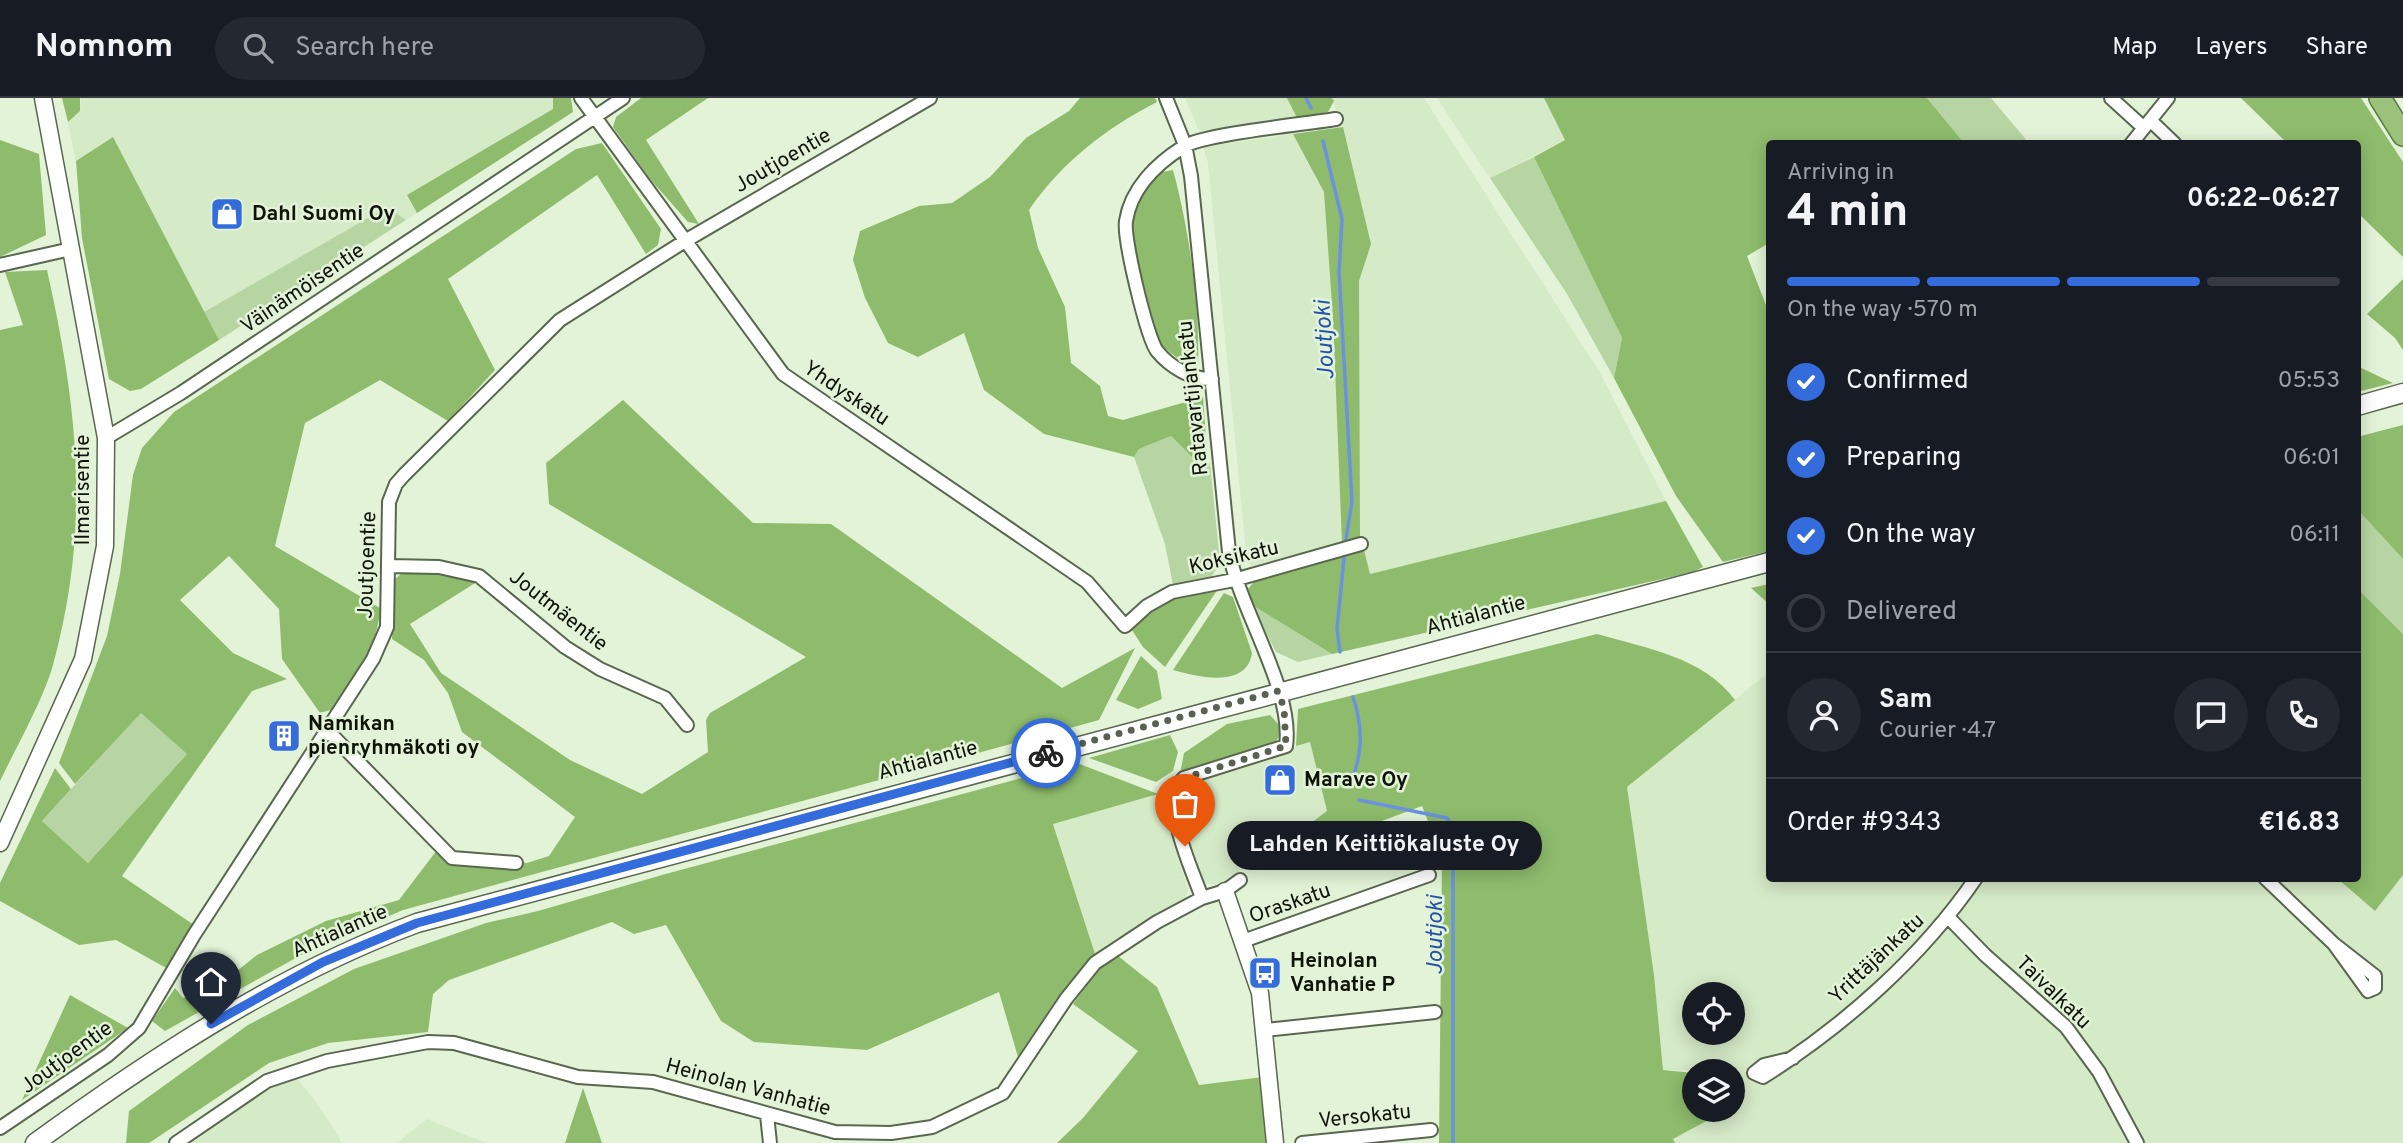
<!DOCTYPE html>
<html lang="en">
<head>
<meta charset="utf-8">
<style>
  body { margin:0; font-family:Overpass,sans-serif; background:#242831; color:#f1f3f6; height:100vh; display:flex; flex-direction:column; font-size:26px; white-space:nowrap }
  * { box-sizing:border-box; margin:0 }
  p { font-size:23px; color:#9ea1a6 }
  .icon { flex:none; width:38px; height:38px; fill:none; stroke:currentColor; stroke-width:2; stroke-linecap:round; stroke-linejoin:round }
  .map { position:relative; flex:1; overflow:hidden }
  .sheet { position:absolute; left:1766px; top:42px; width:595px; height:742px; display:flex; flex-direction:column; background:#171b24; border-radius:7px; box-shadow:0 4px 18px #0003 }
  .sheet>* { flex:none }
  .tools { position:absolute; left:1682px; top:884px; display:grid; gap:14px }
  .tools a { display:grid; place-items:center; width:63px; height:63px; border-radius:50%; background:#171b24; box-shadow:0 4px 18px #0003; font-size:35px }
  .pin { position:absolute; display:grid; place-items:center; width:60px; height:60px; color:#fff; margin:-72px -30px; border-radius:50% 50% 50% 0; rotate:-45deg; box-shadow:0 0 7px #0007 }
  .pin .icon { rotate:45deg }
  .courier { position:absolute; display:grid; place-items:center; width:70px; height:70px; margin:-35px; border:5px solid #346cdb; border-radius:50%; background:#fff; color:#222; box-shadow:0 2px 9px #0007 }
  .bubble { position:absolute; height:49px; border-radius:24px; background:#171b24; box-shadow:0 4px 18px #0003; font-size:23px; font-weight:700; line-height:49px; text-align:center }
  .headline em { font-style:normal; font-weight:700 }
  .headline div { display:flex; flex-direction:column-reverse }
  .headline { display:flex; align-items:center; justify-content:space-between; height:119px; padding:0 21px }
  h1 { font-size:46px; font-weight:700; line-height:52px }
  .bar { display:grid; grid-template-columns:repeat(4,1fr); gap:10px 7px; align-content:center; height:84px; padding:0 21px }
  .bar i { height:9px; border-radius:5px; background:#363941 }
  .bar .active { background:#346cdb }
  .bar p { grid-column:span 4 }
  .line { display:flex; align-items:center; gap:18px; padding:0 21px; border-top:2px solid #363941 }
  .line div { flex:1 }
  .round { display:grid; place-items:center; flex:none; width:74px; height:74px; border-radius:37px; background:#242831 }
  ol { padding:0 21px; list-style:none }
  li { display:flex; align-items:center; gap:21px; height:77px }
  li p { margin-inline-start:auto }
  li .icon { padding:7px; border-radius:50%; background:#346cdb; color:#fff; stroke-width:4 }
  li:last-child { color:#9ea1a6 }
  li i { width:38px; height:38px; border:4px solid #363941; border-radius:50% }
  header { display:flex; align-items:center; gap:42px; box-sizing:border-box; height:98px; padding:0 35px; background:#171b24; border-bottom:2px solid #363941 }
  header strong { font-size:33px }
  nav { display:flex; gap:38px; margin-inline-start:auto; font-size:24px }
  .search { width:490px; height:63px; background:#242831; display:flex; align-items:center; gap:18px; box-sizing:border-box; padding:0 24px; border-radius:38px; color:#9ea1a6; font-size:26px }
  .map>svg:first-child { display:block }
</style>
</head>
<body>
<header>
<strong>Nomnom</strong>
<div class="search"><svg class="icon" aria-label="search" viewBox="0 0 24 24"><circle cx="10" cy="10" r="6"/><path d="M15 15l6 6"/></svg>Search here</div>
<nav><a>Map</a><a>Layers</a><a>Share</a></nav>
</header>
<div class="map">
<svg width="2403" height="1045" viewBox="0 0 2403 1045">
  <rect width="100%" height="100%" fill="#e2f3d7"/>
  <path fill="#d5eac7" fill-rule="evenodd" d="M81,0h472v11l-146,86 10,18 -11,7 -19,-13 -183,105 -91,-175 -37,24 -8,-39 12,-11z
    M1185,0h102l10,20 -96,17z
    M1332,0h92l175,273 67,130 -296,73 -10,-36 -108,28 -5,-4 -39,-399 -5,-16 139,-20z
    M1437,0h107l21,42 -75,38z
    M1769,574v206l569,1 37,32 28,-36v268h-728l-2,-4 54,-29h5v-39l-69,-1 -9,-95 -27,-188zM1694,896h38v38h-38z
    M1310,644l17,69 -64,47 -47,27 -14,-3 -21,-64 -1,-21 7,-17z
    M1158,696l30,95 -3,12 -90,53 -42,-131z
    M296,979l24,30 22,36h-159l81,-52z
    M427,1021l43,18 18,6h-91z"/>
  <path fill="#b7d5a3" d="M1927,0h64l38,45h-65z
    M1534,59l88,181 -8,40 -47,-84 -77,-116z
    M387,109l19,13 -187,120 -15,-28z
    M1171,338l24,24 3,11 12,-8 10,99 -9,16 -38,7 -8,-41 -31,-87 5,-8z
    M2357,411l46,50v75l-46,-46z
    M1252,507l80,49 -34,8 -22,-10z
    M141,614l46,42 -99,109 -46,-42z"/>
  <path fill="#8ebc6c" d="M62,0h18v13l-12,11z
    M553,0h18l2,14 -156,101 -10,-18 146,-86z
    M641,0h67l-62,42 53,84 -11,-2 -38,-43 -37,-52 3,-10z
    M1080,0h75l2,4c-51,26 -96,61 -128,108l9,38 27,59 6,56 29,23 8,30 15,4 80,-23 4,55 -12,8 -24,-24 -32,13 -5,8 -90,-23 -60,-44 -20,-57 -46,24 -30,-14 -23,-45 -12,-38 7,-29 59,-25 33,-3 38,-26 36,-39 43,-27z
    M1287,0h45l2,3 -6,11 -31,6z
    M1544,0h383l37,45 -195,1v99l-22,13 22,57v238l-46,11 -47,-66 -62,-118 8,-40 -88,-181 31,-17z
    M2241,0h120l42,64v95l-46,-45v-68l-70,-1z
    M1343,29l28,117 -12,37 1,257 -18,5 -9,-225 -9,-126 -31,-58z
    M113,39l106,203 -78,49 -11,2 -21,-12 -27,-141 -6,-77z
    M0,42l39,14 7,81 -46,22z
    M602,45l59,86 -3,16 -12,9 -49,-79 -149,104 47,91 -47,51 -68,-41 -75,43 -30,123 105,62c-1,37 -27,70 -46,101l-14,4 -38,-54 -3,-50 -50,-53 -49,44 53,53 54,26 -35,12 -130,185 72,49 -26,44 -52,-29 -37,5 -79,-44v-18l55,-115 16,21 -29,32 46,42 99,-109 -46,-41 -66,71 -16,-21 48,-127 13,-62 13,-99 9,-27 32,-36 402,-263z
    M1173,72c16,59 27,135 25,196l-9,1 -30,-23 -21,-77 -7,-46 9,-26 22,-23z
    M47,172c31,139 44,255 6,395 -10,35 -36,81 -53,116v-451l23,-5 -18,-53z
    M2403,181v71l-8,-12 -28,-24z
    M2357,268l36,17 -36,9z
    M623,302l130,123 78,1 231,164 73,-40 -36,72 -696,190 -100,44 -138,77 -13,-10 23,-33 8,10 39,-15 35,-28 69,-34 73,-21 38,-50 16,16 7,-8 67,5 22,-7 26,-39 -113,-85 -14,-39 -24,-33 -32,-21 2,-59 10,-9h35l41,9 -70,44 31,49 129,87 72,34 66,-42 -2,-32 4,-7 96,-56 -257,-153 -3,-41z
    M2403,327v134l-46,-50v-72z
    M1666,403l37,66 -10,5 -361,82 -80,-49 -4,-16 9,-11 107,-28 6,24z
    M1769,486v20l-18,-16z
    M2357,490l46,46v241l-28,36 -37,-32 19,-1z
    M1218,491l-53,78 -22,-20 -13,-20c31,-28 48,-32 88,-38z
    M1224,495l9,4 19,56c-5,36 -55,24 -79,17z
    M1597,536c48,14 107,23 138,66l-108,87 27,188 9,95 31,3v37h33l-54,29 2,4h-236l3,-286 -20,-51 -134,50 -3,-14 42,-31 -17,-69 -14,4 2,-37z
    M1141,558l16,15 5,28 -24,10 -22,-9z
    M1270,617l9,10v12l-7,9 -92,28 4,-21 43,-29z
    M1170,637l8,17 -5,19 -17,11 -67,-24z
    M1077,665l81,31 -105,30 42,130 -38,44 -39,59 -19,-65 -132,58 -113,-8 -33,-21 -55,-96 -32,9 -22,-12 -163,58 -16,14 -5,38 -100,11 -59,20 -120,80h-23l3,-32 119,-86 106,-56 132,-46 52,-12 124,-36z
    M1118,858l39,31 42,98 64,-8 4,66h-210l26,-25 55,-67 -65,-47 26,-35z
    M70,897l58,33 -106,72z
    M583,990l19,55h-37z"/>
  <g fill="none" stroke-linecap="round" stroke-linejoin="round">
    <path stroke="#6b93dd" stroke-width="3.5" d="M1306,0l5,10
      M1323,43l19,78 -3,53 13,230 -6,37
      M1340,554l-3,-23 7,-71
      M1351,684c12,-29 12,-55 2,-85
      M1359,702l88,18 6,10v315"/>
    <defs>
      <path id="minor" d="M581,0l202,276 304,208 38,44 22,-20 25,-14 62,-12 127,-36
        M1166,0l19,47 6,31 38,376c11,59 65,138 57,194l-102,32c-25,25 8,90 18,120
        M2111,0l33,30
        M2150,22l25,24
        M2131,46l37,-46
        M0,167l71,-16
        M1212,281c-20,1 -42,-12 -55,-28 -10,-13 -34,-113 -31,-130 5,-32 30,-57 57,-74 20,-13 123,-23 153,-28
        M106,340l75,-45 442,-295
        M389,468l50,1 40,9 86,71 35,22 65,29 22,27
        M327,632l125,128 64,5
        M2265,780l69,66 41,32v12l-7,3 -34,-47
        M1949,820l36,37 81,72 33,45 38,71
        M1243,843l186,-66
        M1266,932l169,-18
        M1793,960l-29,7 -10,8 9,4c81,-51 159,-120 213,-199
        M767,1017l3,28
        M0,1030l108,-73 31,-27 55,-93 179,-276 14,-32 2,-125 7,-18 8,-9 156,-155 125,-79 245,-143
        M176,1045l91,-62 60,-20 101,-19 26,1 124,34 75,5 182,50 56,1 41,-6 71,-34 63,-94 29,-36 62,-41 45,-24 23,-7 15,-11
        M1302,1045l129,-13"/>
      <path id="tertiary" d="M0,745l83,-184 22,-113 1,-108 -63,-340
        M1225,793l35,102 15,150"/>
      <path id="secondary" d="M2357,308l46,-13
        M35,1045c120,-87 243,-168 382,-220l1352,-361"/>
      <path id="trunk" d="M2380,0l23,37"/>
    </defs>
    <use href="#minor" stroke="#59674f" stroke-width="16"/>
    <use href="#tertiary" stroke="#59674f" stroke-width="19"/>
    <use href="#secondary" stroke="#59674f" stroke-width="21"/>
    <use href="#trunk" stroke="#587b3d" stroke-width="24"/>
    <use href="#minor" stroke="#fff" stroke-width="12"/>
    <use href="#tertiary" stroke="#fff" stroke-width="16"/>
    <use href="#secondary" stroke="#fff" stroke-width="18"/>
    <use href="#trunk" stroke="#9ac27a" stroke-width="21"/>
  </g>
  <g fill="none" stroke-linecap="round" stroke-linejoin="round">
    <path stroke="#596252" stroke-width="7" stroke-dasharray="0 12.6" d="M1046,655l232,-62 6,17 2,38 -102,32c-19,19 -7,45 1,68"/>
    <path stroke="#346cdb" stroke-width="9" d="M211,926l112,-62 94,-39 629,-170"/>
  </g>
  <defs>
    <symbol id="shop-square" viewBox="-11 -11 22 22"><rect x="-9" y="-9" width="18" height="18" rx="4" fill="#346cdb" stroke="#e2f3d7"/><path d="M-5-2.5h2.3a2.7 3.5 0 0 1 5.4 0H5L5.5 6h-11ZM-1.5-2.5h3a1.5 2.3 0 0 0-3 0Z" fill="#fff"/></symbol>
    <symbol id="building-square" viewBox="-11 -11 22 22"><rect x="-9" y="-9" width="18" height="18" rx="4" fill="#346cdb" stroke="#e2f3d7"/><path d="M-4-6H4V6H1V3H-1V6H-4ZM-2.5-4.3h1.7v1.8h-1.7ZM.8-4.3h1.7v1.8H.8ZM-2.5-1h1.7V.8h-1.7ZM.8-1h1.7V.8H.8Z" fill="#fff"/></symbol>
    <symbol id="bus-square" viewBox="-11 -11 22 22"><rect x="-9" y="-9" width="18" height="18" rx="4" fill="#346cdb" stroke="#e2f3d7"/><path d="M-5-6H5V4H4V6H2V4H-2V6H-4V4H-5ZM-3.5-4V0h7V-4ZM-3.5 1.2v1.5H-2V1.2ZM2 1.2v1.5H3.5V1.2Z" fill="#fff"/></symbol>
  </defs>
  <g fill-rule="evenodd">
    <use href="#shop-square" x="208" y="97" width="38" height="38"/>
    <use href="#building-square" x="265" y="619" width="38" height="38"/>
    <use href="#shop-square" x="1261" y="663" width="38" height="38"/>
    <use href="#bus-square" x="1246" y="856" width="38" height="38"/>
  </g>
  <g text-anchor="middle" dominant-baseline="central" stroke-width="5" stroke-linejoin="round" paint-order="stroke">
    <g font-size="21" fill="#0f140b" stroke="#e2f3d7">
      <text transform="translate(783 63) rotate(-30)">Joutjoentie</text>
      <text transform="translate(303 191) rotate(-34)">Väinämöisentie</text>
      <text transform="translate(846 296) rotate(34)">Yhdyskatu</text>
      <text transform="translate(1194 300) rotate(-96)">Ratavartijankatu</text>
      <text transform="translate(83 392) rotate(-90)">Ilmarisentie</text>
      <text transform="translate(1234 460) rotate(-13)">Koksikatu</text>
      <text transform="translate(368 467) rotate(-88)">Joutjoentie</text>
      <text transform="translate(558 513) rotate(38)">Joutmäentie</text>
      <text transform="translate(1476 518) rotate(-15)">Ahtialantie</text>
      <text transform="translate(928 663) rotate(-15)">Ahtialantie</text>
      <text transform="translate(1290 806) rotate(-19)">Oraskatu</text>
      <text transform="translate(340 834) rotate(-24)">Ahtialantie</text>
      <text transform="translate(1877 861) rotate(-43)">Yrittäjänkatu</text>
      <text transform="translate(2053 895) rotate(44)">Taivalkatu</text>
      <text transform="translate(67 960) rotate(-36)">Joutjoentie</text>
      <text transform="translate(748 990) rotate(15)">Heinolan Vanhatie</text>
      <text transform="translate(1365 1019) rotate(-6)">Versokatu</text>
    </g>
    <g font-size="21" font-weight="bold" fill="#0f140b" stroke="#e2f3d7" text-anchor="start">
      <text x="252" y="116">Dahl Suomi Oy</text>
      <text x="308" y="626">Namikan<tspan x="308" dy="24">pienryhmäkoti oy</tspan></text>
      <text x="1304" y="682">Marave Oy</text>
      <text x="1290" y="863">Heinolan<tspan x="1290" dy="24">Vanhatie P</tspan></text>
    </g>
    <g font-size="23" font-style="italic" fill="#2552aa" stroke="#e2f3d7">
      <text transform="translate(1326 242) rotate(-93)">Joutjoki</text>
      <text transform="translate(1436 837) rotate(-90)">Joutjoki</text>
    </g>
  </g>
</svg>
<div class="tools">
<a><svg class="icon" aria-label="locate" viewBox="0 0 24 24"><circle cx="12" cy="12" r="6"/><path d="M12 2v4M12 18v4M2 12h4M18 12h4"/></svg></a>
<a><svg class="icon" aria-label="layers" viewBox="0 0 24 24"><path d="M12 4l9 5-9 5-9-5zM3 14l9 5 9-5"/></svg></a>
</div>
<div class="pin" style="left:1185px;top:748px;background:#ea580c"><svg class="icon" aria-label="bag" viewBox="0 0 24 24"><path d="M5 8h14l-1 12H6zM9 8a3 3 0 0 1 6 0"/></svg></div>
<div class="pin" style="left:211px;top:926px;background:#1f2937"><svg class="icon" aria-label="home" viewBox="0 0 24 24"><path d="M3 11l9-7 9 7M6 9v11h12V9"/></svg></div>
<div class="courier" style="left:1046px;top:655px"><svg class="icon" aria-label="bike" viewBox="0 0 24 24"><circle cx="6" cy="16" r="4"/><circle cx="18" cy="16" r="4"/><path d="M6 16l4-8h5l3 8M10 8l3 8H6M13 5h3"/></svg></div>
<div class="bubble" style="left:1227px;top:723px;width:315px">Lahden Keittiökaluste Oy</div>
<section class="sheet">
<div class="headline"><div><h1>4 min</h1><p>Arriving in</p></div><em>06:22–06:27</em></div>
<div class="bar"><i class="active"></i><i class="active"></i><i class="active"></i><i></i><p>On the way · 570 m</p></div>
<ol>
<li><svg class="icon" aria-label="check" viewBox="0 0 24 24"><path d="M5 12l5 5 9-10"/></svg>Confirmed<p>05:53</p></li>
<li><svg class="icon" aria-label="check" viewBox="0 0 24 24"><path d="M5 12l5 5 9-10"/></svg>Preparing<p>06:01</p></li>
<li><svg class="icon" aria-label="check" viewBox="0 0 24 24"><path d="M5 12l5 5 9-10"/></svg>On the way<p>06:11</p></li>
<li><i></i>Delivered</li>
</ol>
<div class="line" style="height:126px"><a class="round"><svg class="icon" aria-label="person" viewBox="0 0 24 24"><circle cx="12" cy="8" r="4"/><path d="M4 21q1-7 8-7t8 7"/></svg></a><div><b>Sam</b><p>Courier · 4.7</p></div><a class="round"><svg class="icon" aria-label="chat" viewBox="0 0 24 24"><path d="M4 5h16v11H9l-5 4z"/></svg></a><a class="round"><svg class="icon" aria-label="phone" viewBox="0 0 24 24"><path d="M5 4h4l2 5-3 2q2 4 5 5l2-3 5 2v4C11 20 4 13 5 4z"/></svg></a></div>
<div class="line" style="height:91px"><div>Order #9343</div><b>€16.83</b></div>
</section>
</div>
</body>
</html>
